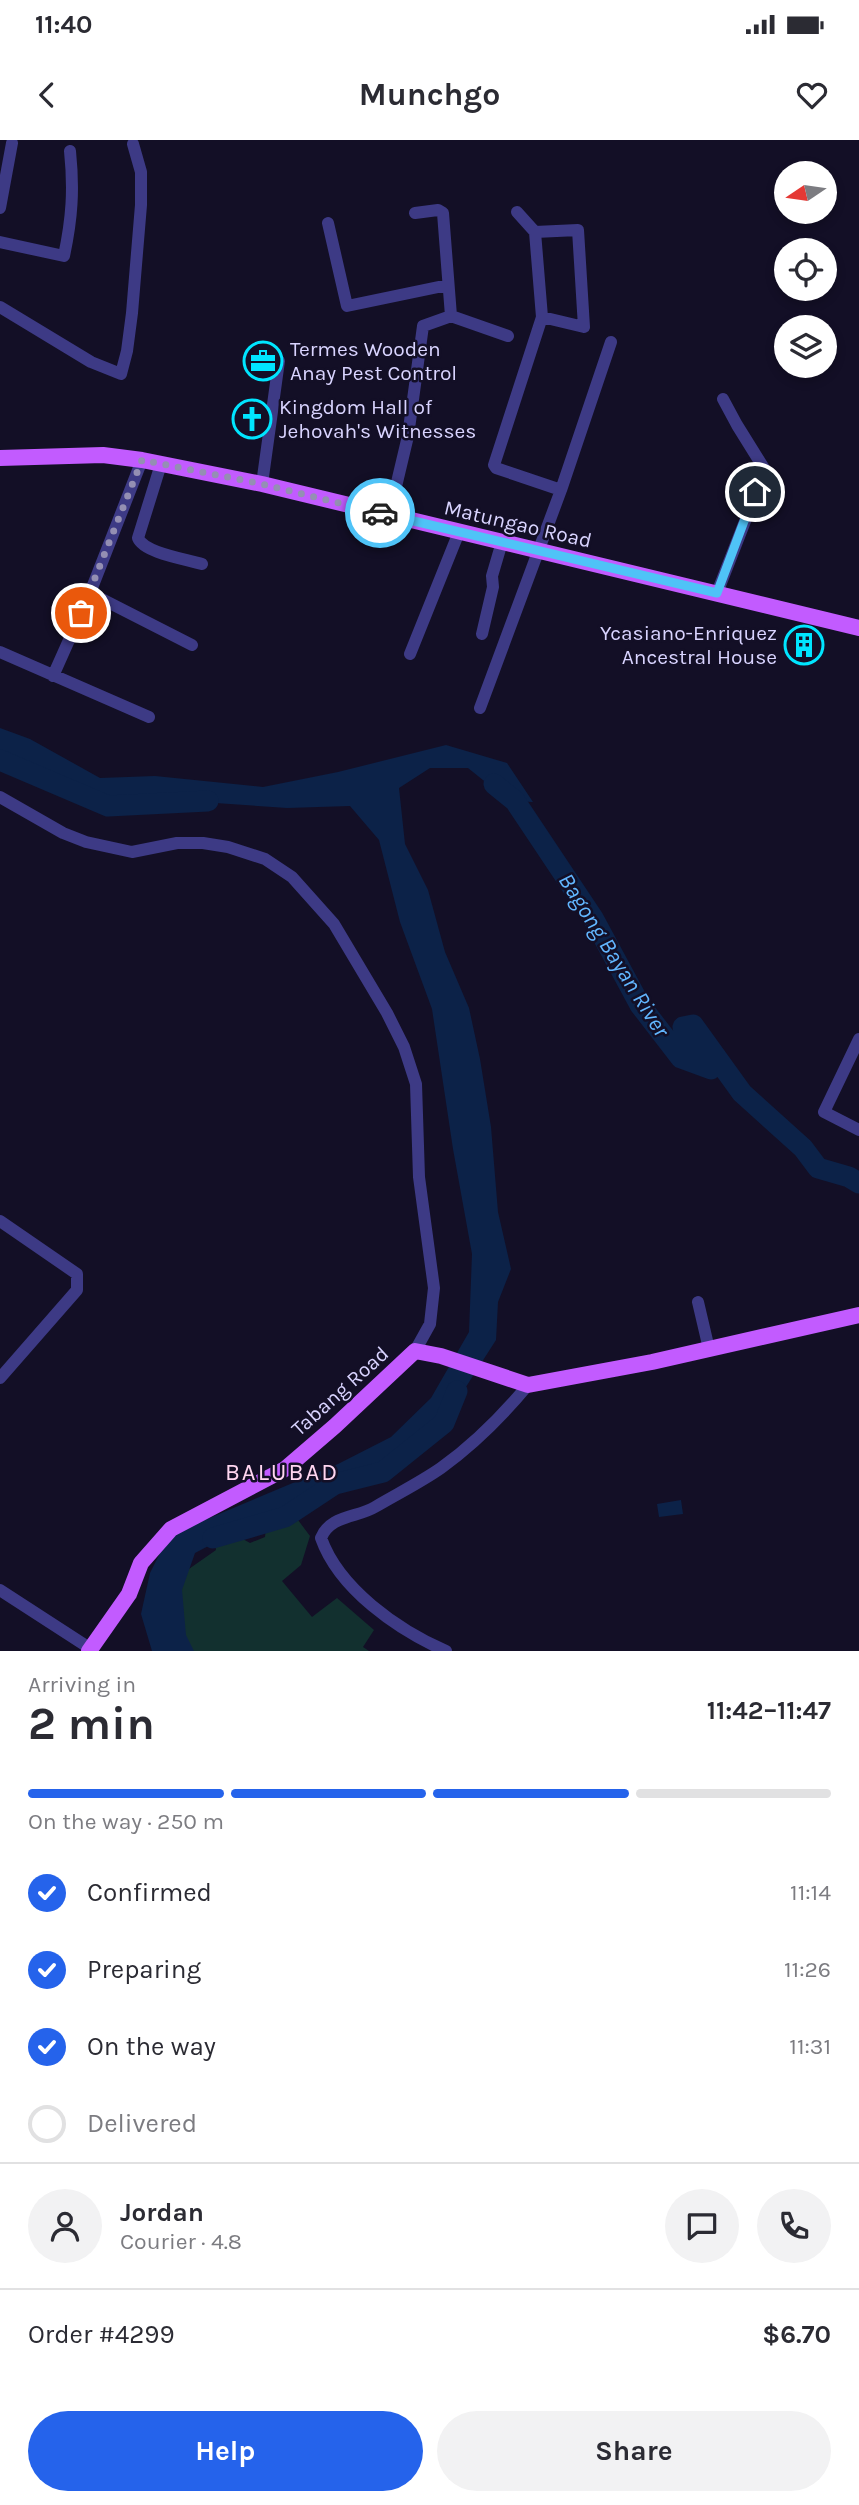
<!DOCTYPE html>
<html lang="en">
<head>
<meta charset="utf-8">
<style>
  body { margin:0; font-family:Karla,sans-serif; background:#f2f2f3; color:#2b2b33; height:100vh; display:flex; flex-direction:column; font-size:26px; white-space:nowrap }
  * { box-sizing:border-box; margin:0 }
  p { font-size:23px; color:#7c7c81 }
  .icon { flex:none; width:38px; height:38px; fill:none; stroke:currentColor; stroke-width:2; stroke-linecap:round; stroke-linejoin:round }
  .map { position:relative; height:1511px; overflow:hidden }
  .sheet { display:flex; flex-direction:column; background:#fff; flex:1 }
  .sheet>* { flex:none }
  .needle { width:46px; rotate:257deg }
  .tools { position:absolute; left:774px; top:21px; display:grid; gap:14px }
  .tools a { display:grid; place-items:center; width:63px; height:63px; border-radius:50%; background:#fff; box-shadow:0 4px 10px #0003; font-size:35px }
  .pin { position:absolute; display:grid; place-items:center; width:60px; height:60px; color:#fff; margin:-30px; border:4px solid #fff; border-radius:50%; box-shadow:0 2px 7px #0007 }
  .courier { position:absolute; display:grid; place-items:center; width:70px; height:70px; margin:-35px; border:5px solid #4fc3f7; border-radius:50%; background:#fff; color:#222; box-shadow:0 2px 9px #0007 }
  .head em { font-style:normal; font-weight:700 }
  .head div { display:flex; flex-direction:column-reverse }
  .head { display:flex; align-items:center; justify-content:space-between; height:119px; padding:0 28px }
  h1 { font-size:46px; font-weight:700; line-height:52px }
  .bar { display:grid; grid-template-columns:repeat(4,1fr); gap:10px 7px; align-content:center; height:84px; padding:0 28px }
  .bar i { height:9px; border-radius:5px; background:#e1e1e2 }
  .bar .on { background:#2563eb }
  .bar p { grid-column:span 4 }
  .line { display:flex; align-items:center; gap:18px; padding:0 28px; border-top:2px solid #e1e1e2 }
  .line div { flex:1 }
  .round { display:grid; place-items:center; flex:none; width:74px; height:74px; border-radius:37px; background:#f2f2f3 }
  ol { padding:0 28px; list-style:none }
  li { display:flex; align-items:center; gap:21px; height:77px }
  li p { margin-inline-start:auto }
  li .icon { padding:7px; border-radius:50%; background:#2563eb; color:#fff; stroke-width:4 }
  li:last-child { color:#7c7c81 }
  li i { width:38px; height:38px; border:4px solid #e1e1e2; border-radius:50% }
  .action { display:flex; gap:14px; margin-top:auto; padding:14px 28px }
  .action a { flex:1; height:80px; border-radius:42px; background:#2563eb; color:#fff; font-size:28px; font-weight:700; line-height:80px; text-align:center }
  .action a+a { background:#f2f2f3; color:#2b2b33 }
  .status { display:flex; justify-content:space-between; align-items:center; height:49px; padding:0 35px; background:#fff; direction:ltr }
  .status svg { height:19px; fill:currentColor }
  header { display:flex; justify-content:space-between; align-items:center; height:91px; padding:0 28px; background:#fff; font-size:32px; font-weight:700 }
  .map>svg:first-child { display:block }
</style>
</head>
<body>
<div class="status"><b>11:40</b><svg viewBox="0 0 49 12"><path d="M0 12V9h3v3zM5 12V6h3v6zM10 12V3h3v9zM15 12V0h3v12zM26 1h20v11H26zM47 4h2v5h-2z"/></svg></div>
<header><svg class="icon" aria-label="back" viewBox="0 0 24 24"><path d="M15 5l-7 7 7 7"/></svg>Munchgo<svg class="icon" aria-label="heart" viewBox="0 0 24 24"><path d="M12 20l-8-8c-3-5 5-10 8-4 3-6 11-1 8 4z"/></svg></header>
<div class="map">
<svg width="859" height="1511" viewBox="0 0 859 1511">
  <rect width="100%" height="100%" fill="#130f26"/>
  <path fill="#12302f" d="M298,1380l12,16 -9,29 -19,16 30,36 25,-19 37,32 -11,17 6,4h-185l-18,-66 50,-35 -1,-8 6,-2 4,5 16,-7 9,5 15,-6 1,-9z"/>
  <path fill="#0c2248" d="M0,588l30,11 70,39 55,-2 108,11 75,-15 108,-27 61,18 26,39 -24,-1 -41,-33h-38l-31,20 6,56 23,46 17,62 24,56 11,51 11,68 7,85 13,57 -13,33 -2,38 -66,103 -73,42 -95,33 -67,35 -13,37 4,45 8,16h-42l-11,-37 9,-41 19,-38 169,-71 53,-27 40,-39 38,-66 3,-78 -19,-105 -21,-140 -32,-87 -21,-82 -29,-34 -63,2 -116,-8 -85,1 -42,-29 -44,-12z
    M681,1360l2,14 -24,3 -2,-13z"/>
  <g fill="none" stroke-linecap="round" stroke-linejoin="round">
    <path stroke="#0c2248" stroke-width="21" d="M0,620l108,46 100,-5
      M494,644l21,17 78,117 47,87 41,53 30,11 -28,-42 10,-2 49,68 61,55 15,20 31,9 10,6
      M213,1398l72,-21 50,-33 48,-12 61,-49 13,-32"/>
    <path stroke="#3d3a85" stroke-width="12" d="M0,68l12,-65
      M517,72l18,20
      M415,73l23,-3 5,3 8,103
      M328,83l19,83 101,-21
      M0,102l64,14c8,-38 10,-66 6,-105
      M0,167l91,55 30,12 6,-23 5,-38 9,-108v-33l-8,-28
      M542,177l42,10 -6,-97 -43,2 7,85 -48,148 2,3 65,22
      M161,324l-23,74c6,15 48,21 64,26
      M262,344l17,-123
      M389,376l19,-80 15,-110 28,-10 57,20
      M90,453l102,52
      M717,453l48,-123 -28,-45 -14,-26
      M482,494l11,-47 -1,-11 10,-34
      M0,512l149,65
      M410,514l49,-122
      M53,536l37,-83 52,-133
      M480,568l81,-218 50,-148
      M0,657l63,36 23,9 46,10 45,-9h26l25,4 37,12 27,18 42,47 53,89 17,34 12,37 3,93 15,111 -4,36 -15,27
      M859,899l-35,73 35,18
      M0,1081l77,53v16l-77,88
      M698,1162l11,47
      M0,1450l91,59
      M446,1511c-48,-21 -107,-62 -125,-113 9,-23 36,-20 54,-31 22,-13 46,-25 66,-39 32,-23 62,-53 87,-83"/>
    <path stroke="#c25bff" stroke-width="16" d="M0,318l103,-3 39,5 120,24 597,144
      M89,1511l40,-57 12,-31 30,-34 114,-60 50,-43 80,-75 26,5 87,29 124,-23 207,-47"/>
  </g>
  <g fill="none" stroke-linecap="round" stroke-linejoin="round">
    <path stroke="#948fb3" stroke-width="7" stroke-dasharray="0 12.6" d="M81,473l61,-153 120,24 118,29"/>
    <path stroke="#4fc3f7" stroke-width="9" d="M380,373l337,80 38,-101"/>
  </g>
  <defs>
    <symbol id="office-ring" viewBox="-11 -11 22 22"><circle r="9.5" fill="#130f26" stroke="#00e5ff" stroke-width="1.5"/><path d="M-6-3h4V-5.5h4V-3h4V5H-6ZM-1-4.5V-3h2v-1.5ZM-6 0V1H6V0Z" fill="#00e5ff"/></symbol>
    <symbol id="church-ring" viewBox="-11 -11 22 22"><circle r="9.5" fill="#130f26" stroke="#00e5ff" stroke-width="1.5"/><path d="M-1.2-6h2.4v3.5h3.3v2.4h-3.3V6h-2.4V-.1h-3.3v-2.4h3.3Z" fill="#00e5ff"/></symbol>
    <symbol id="building-ring" viewBox="-11 -11 22 22"><circle r="9.5" fill="#130f26" stroke="#00e5ff" stroke-width="1.5"/><path d="M-4-6H4V6H1V3H-1V6H-4ZM-2.5-4.3h1.7v1.8h-1.7ZM.8-4.3h1.7v1.8H.8ZM-2.5-1h1.7V.8h-1.7ZM.8-1h1.7V.8H.8Z" fill="#00e5ff"/></symbol>
  </defs>
  <g fill-rule="evenodd">
    <use href="#office-ring" x="241" y="199" width="44" height="44"/>
    <use href="#church-ring" x="230" y="257" width="44" height="44"/>
    <use href="#building-ring" x="782" y="483" width="44" height="44"/>
  </g>
  <g text-anchor="middle" dominant-baseline="central" stroke-width="5" stroke-linejoin="round" paint-order="stroke">
    <g font-size="21" fill="#d9d4ff" stroke="#130f26" text-anchor="start">
      <text x="290" y="209">Termes Wooden<tspan x="290" dy="24">Anay Pest Control</tspan></text>
      <text x="279" y="267">Kingdom Hall of<tspan x="279" dy="24">Jehovah's Witnesses</tspan></text>
      <text x="777" y="493" text-anchor="end">Ycasiano-Enriquez<tspan x="777" dy="24">Ancestral House</tspan></text>
    </g>
    <g font-size="21" fill="#d9d4ff" stroke="#130f26">
      <text transform="translate(518 384) rotate(13)">Matungao Road</text>
      <text transform="translate(340 1251) rotate(-42)">Tabang Road</text>
    </g>
    <g font-size="23" font-style="italic" fill="#62b6ff" stroke="#130f26">
      <text transform="translate(614 815) rotate(58)">Bagong Bayan River</text>
    </g>
    <g font-size="24" letter-spacing="2" fill="#ffd6f0" stroke="#130f26">
      <text x="282" y="1332">BALUBAD</text>
    </g>
  </g>
</svg>
<div class="tools">
<a><svg class="needle" viewBox="-14 -14 28 28"><path d="M0-13l5 13h-10z" fill="#e53935"/><path d="M0 13l5-13h-10z" fill="#7c7c81"/></svg></a>
<a><svg class="icon" aria-label="locate" viewBox="0 0 24 24"><circle cx="12" cy="12" r="6"/><path d="M12 2v4M12 18v4M2 12h4M18 12h4"/></svg></a>
<a><svg class="icon" aria-label="layers" viewBox="0 0 24 24"><path d="M12 4l9 5-9 5-9-5zM3 14l9 5 9-5"/></svg></a>
</div>
<div class="pin" style="left:81px;top:473px;background:#ea580c"><svg class="icon" aria-label="bag" viewBox="0 0 24 24"><path d="M5 8h14l-1 12H6zM9 8a3 3 0 0 1 6 0"/></svg></div>
<div class="pin" style="left:755px;top:352px;background:#1f2937"><svg class="icon" aria-label="home" viewBox="0 0 24 24"><path d="M3 11l9-7 9 7M6 9v11h12V9"/></svg></div>
<div class="courier" style="left:380px;top:373px"><svg class="icon" aria-label="car" viewBox="0 0 24 24"><path d="M5 17H2v-5l4-1 3-4h7l3 4 3 1v5h-3M9 17h6M6 11h13"/><circle cx="7" cy="17" r="2"/><circle cx="17" cy="17" r="2"/></svg></div>
</div>
<section class="sheet">
<div class="head"><div><h1>2 min</h1><p>Arriving in</p></div><em>11:42–11:47</em></div>
<div class="bar"><i class="on"></i><i class="on"></i><i class="on"></i><i></i><p>On the way · 250 m</p></div>
<ol>
<li><svg class="icon" aria-label="check" viewBox="0 0 24 24"><path d="M5 12l5 5 9-10"/></svg>Confirmed<p>11:14</p></li>
<li><svg class="icon" aria-label="check" viewBox="0 0 24 24"><path d="M5 12l5 5 9-10"/></svg>Preparing<p>11:26</p></li>
<li><svg class="icon" aria-label="check" viewBox="0 0 24 24"><path d="M5 12l5 5 9-10"/></svg>On the way<p>11:31</p></li>
<li><i></i>Delivered</li>
</ol>
<div class="line" style="height:126px"><a class="round"><svg class="icon" aria-label="person" viewBox="0 0 24 24"><circle cx="12" cy="8" r="4"/><path d="M4 21q1-7 8-7t8 7"/></svg></a><div><b>Jordan</b><p>Courier · 4.8</p></div><a class="round"><svg class="icon" aria-label="chat" viewBox="0 0 24 24"><path d="M4 5h16v11H9l-5 4z"/></svg></a><a class="round"><svg class="icon" aria-label="phone" viewBox="0 0 24 24"><path d="M5 4h4l2 5-3 2q2 4 5 5l2-3 5 2v4C11 20 4 13 5 4z"/></svg></a></div>
<div class="line" style="height:91px"><div>Order #4299</div><b>$6.70</b></div>
<div class="action"><a>Help</a><a>Share</a></div>
</section>
</body>
</html>
